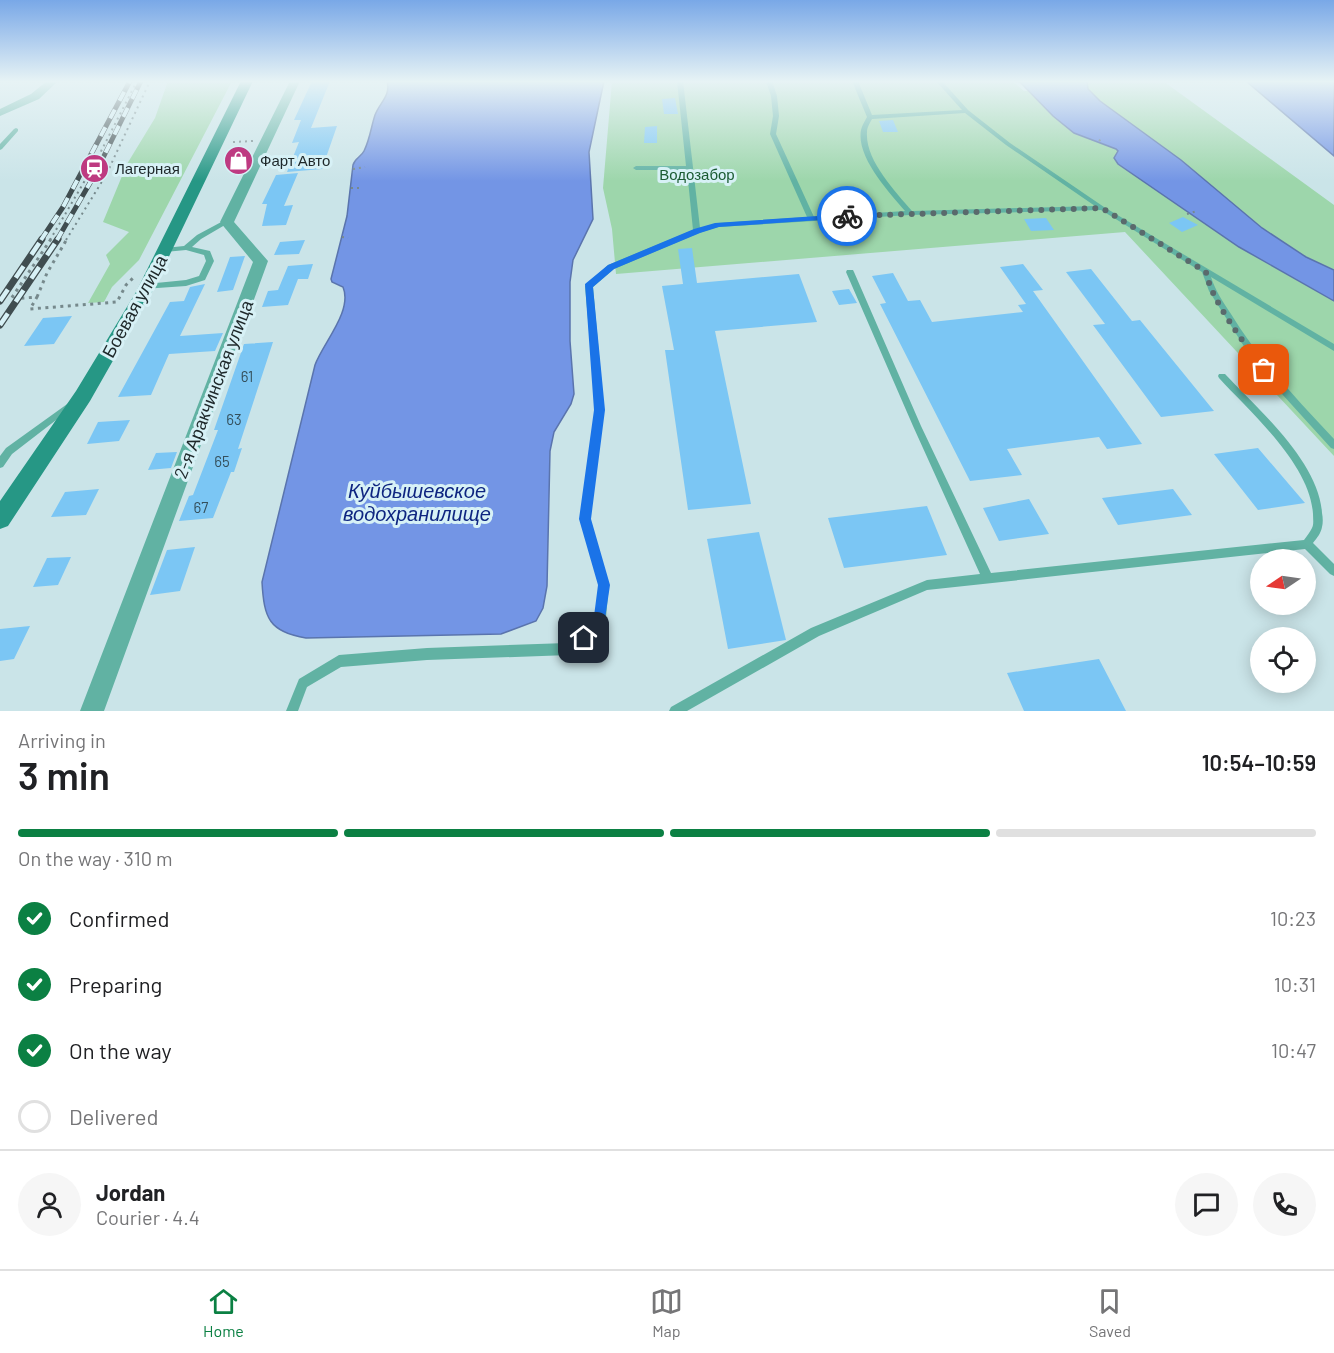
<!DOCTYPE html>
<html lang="en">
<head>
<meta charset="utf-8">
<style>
  body { margin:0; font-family:Barlow,sans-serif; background:#f6f6f6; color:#202124; height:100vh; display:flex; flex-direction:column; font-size:22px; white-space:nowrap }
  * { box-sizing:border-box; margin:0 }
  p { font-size:20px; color:#757577 }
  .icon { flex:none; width:33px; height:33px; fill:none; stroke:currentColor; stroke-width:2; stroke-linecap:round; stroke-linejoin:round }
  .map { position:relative; height:711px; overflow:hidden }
  .drawer { display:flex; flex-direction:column; background:#fff; flex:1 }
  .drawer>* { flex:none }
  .needle { width:39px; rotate:257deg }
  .buttons { position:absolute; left:1250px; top:549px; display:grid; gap:12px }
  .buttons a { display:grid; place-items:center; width:66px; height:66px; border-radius:50%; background:#fff; box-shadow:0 3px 15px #0003; font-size:30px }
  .pin { position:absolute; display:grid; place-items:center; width:51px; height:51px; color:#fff; margin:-26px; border-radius:12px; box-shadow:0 3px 9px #0006 }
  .courier { position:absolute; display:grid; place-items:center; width:60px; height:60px; margin:-30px; border:4px solid #1a73e8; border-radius:50%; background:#fff; color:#222; box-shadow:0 2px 8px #0007 }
  .summary em { font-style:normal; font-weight:600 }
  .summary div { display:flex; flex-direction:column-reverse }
  .summary { display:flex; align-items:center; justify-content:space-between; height:102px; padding:0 18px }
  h1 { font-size:39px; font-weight:600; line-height:45px }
  .bar { display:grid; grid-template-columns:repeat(4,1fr); gap:9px 6px; align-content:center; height:72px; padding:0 18px }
  .bar i { height:8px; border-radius:4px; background:#e0e0e0 }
  .bar .current { background:#0b8043 }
  .bar p { grid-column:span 4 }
  .line { display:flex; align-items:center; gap:15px; padding:0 18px; border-top:2px solid #e0e0e0 }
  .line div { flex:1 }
  .round { display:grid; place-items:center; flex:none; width:63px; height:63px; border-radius:32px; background:#f6f6f6 }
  ol { padding:0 18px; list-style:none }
  li { display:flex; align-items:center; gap:18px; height:66px }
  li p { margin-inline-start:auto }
  li .icon { padding:6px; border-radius:50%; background:#0b8043; color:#fff; stroke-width:4 }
  li:last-child { color:#757577 }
  li i { width:33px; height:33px; border:3px solid #e0e0e0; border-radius:50% }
  .tab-bar { display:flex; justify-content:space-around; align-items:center; height:84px; border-top:2px solid #e0e0e0; background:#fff; font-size:16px; color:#757577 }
  .tab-bar a { display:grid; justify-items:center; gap:3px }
  .tab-bar .current { color:#0b8043 }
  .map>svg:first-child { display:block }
</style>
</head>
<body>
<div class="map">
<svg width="1334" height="711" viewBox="0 0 1334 711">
  <rect width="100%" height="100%" fill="#cae4e8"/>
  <path fill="#9dd6ab" d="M168,81h64l-93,179 -27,27 -8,15 -16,1 22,-39 -4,-9 23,-23 -26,-10 24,-58 28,-46z
    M612,81h400l12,10h4l46,42 42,16 3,2 -1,13 121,83 95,54v155l-209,-224 -509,42 -4,-45 -9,-41z
    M1087,81h76l171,124v65l-28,-13 -44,-29 -81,-68 -81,-59 -12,-12z"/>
  <path fill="#7395e5" stroke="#5a74ad" stroke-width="1.5" d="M387,81h217l-15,71 4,67 -20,41 -3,22v59l4,53 -3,10 -17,28 -4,19 -3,135 -4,22 -7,13 -35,13 -195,4c-37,-6 -42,-20 -44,-56l53,-217c8,-22 38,-54 28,-78l-11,-5 -1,-3 16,-63 6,-51c2,-7 8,-8 11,-14 6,-12 7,-24 11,-36 5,-13 16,-19 12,-34z
    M1019,81h68l1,8 12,12 81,59 81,68 44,29 28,13v31l-95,-54 -121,-83 -4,-6 4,-7 -2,-2 -42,-16 -21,-17z
    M1246,81h88v75z"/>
  <path fill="#7bc6f4" d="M312,81h18l-19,47 26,-2 -15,43 -35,3 12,-30 -7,1 9,-23h-7z
    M675,98l3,16h-14l-2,-15z
    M893,120l5,12h-15l-4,-11z
    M657,126v17h-13l1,-16z
    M298,173l-14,33 9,-1 -7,20 -24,1 5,-22h-5l14,-29z
    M1183,217l15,8 -16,7 -13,-9z
    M1046,218l8,12 -23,1 -7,-12z
    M305,240l-6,14 -25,1 6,-13z
    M692,248l5,35 102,-9 18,48 -102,9 36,173 -63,6 -23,-160h9l-12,-64 21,-2 -5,-35z
    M245,256l-12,34 -16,2 13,-35z
    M313,264l-5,15h-10l-10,26 -26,2 6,-16 10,-1 10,-24z
    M1023,264l20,26 -10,1 109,153 -35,5 -8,-12 -92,12 15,26 -52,6 -90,-177 6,-1 -14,-27 21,-3 15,28 12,-1 12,22 91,-10 -5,-7 8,-1 -26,-37z
    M1091,269l41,52 8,-1 74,91 -53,6 -68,-92 12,-1 -39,-52z
    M205,284l-25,52 43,-3 -8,18 -46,3 -18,41 -33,2 52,-95 14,-1 6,-14z
    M849,289l8,14 -18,2 -7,-14z
    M72,316l-18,28 -30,2 19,-28z
    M273,342l-35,107 4,-1 -8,24h-3l-18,46 -34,3 10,-25 4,-1 25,-65h-4l30,-86z
    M130,420l-11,21 -32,3 11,-22z
    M1258,448l47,55 -47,7 -44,-56z
    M177,452l-6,16 -23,2 8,-17z
    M99,489l-13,26 -35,2 14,-25z
    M1173,489l19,26 -74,10 -16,-27z
    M1029,499l20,35 -50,7 -16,-33z
    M927,506l20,49 -103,13 -16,-50z
    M759,532l27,108 -58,9 -21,-110z
    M195,547l-15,44 -30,4 17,-45z
    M71,557l-13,28 -25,2 14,-29z
    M30,626l-16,33 -14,2v-32z
    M1099,659l27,52h-102l-17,-38z"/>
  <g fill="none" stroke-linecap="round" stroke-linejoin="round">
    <path stroke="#76898c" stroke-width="2" stroke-dasharray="2 4" stroke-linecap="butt" d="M1099,141l2,-2
      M233,142l20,-1
      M353,169l12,-2
      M351,188h11
      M1187,214l10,-3
      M342,237l6,1
      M50,240l44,-75 43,-84
      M66,240l40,-65 44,-94"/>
    <path stroke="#76898c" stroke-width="3" stroke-dasharray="3 4.5" stroke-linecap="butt" d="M51,239l-40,60 26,-2 -7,12 87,-7 9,-17 9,-9
      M37,297l10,-24 20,-34"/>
    <path fill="#61b2a3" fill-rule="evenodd" d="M677,81h6l17,147 18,-5 89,-6 -37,-83 3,-18 -2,-20 -5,-15h6l5,15 2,20 -3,18 38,83 91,-6c-16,-19 -49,-54 -44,-81 1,-5 4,-9 6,-13l-15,-36h6l14,34 90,-5 -26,-29h6l26,29 42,33 94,64 230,137v7l-123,-74c4,13 12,25 20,37 28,46 66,85 103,125v10l-3,-1 -59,-65 -27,-35 -36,-57 -7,-19 -101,-62 -191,5 -192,12 -19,6 -85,36 -21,18 11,123 -14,109 19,66 -4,43 -2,4 -34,23 -142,5 -86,7 -34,20 -9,24h-12l13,-32 40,-24 88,-7 140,-5 27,-18 5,-40 -19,-66 16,-109 -11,-124 23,-21 85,-35 -6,-60h-51l-3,-2 3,-2h50zM965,113l41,32 89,61 -183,5c-17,-20 -47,-51 -45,-79 0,-5 3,-9 5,-13z
      M16,128l2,1v2l-16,18 -2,1v-6l14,-15z
      M225,220h4l1,2 -29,17 -9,8 18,4 4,10 -9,19 -19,6 -43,3 -1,-2 1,-2 3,-1 40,-4 13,-4 7,-15 -2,-6 -18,-5 -21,2 -4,-2 4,-2 19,-2 13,-11z
      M847,270h6l1,2 67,154 70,147 313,-33c3,-4 6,-8 8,-12 2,-4 1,-9 1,-14 -3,-50 -62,-101 -94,-136l-1,-2 1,-2h6c33,35 94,88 97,139 1,5 1,10 0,14 -1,6 -5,11 -9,16l21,21v12l-4,-2 -25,-25 -378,41 -108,46 -132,75h-18l2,-4 140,-79 116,-48 53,-6 -67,-148 -67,-154z
      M70,402l3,1 1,2 -1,2 -61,47 -9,13 -3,1v-12l6,-8z"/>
    <path fill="#61b2a3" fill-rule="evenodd" d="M47,81h11l-19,18 -39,17v-7l31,-15z
      M290,81h10l-66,141 34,39 -164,450h-24l173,-449 -33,-40z"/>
    <path fill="#269785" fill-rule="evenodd" d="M241,81h12l-101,211 -62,109 -82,125 -8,3v-28l76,-110 60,-99z"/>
    <defs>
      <path id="rail-far1" d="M41,240l22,-33 67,-126
        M57,240l37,-64 47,-95"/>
      <path id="rail" d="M0,301l42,-62
        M0,325l58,-86"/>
    </defs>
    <use href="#rail-far1" stroke="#404d50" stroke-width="5"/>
    <use href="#rail" stroke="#404d50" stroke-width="7"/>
    <use href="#rail-far1" stroke="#d7f1f6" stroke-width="4" stroke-dasharray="10" stroke-linecap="butt"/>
    <use href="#rail" stroke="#d7f1f6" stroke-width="4.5" stroke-dasharray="14" stroke-linecap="butt"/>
  </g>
  <linearGradient id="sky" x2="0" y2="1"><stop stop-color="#79a8e7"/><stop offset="0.45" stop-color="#e7f3f5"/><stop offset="1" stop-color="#e7f3f5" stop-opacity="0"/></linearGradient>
  <rect width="1334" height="181" fill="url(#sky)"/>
  <path fill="#1a73e8" d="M847,214l4,2 -1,2 -131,9 -19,6 -86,36 -21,18 12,123 -14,109 19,66 -7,47 -19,13 -5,-2 -1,-5 1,-5 14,-9 5,-39 -19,-66 15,-109 -9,-126 23,-19 86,-36 21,-6z"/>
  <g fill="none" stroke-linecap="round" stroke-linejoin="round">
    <path stroke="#5a6a6c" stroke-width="6" stroke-dasharray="0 10.8" d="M847,216l255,-8 104,64c5,29 40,73 58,98"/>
  </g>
  <defs>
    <symbol id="shop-disc" viewBox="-11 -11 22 22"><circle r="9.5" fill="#be3a81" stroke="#d7f1f6"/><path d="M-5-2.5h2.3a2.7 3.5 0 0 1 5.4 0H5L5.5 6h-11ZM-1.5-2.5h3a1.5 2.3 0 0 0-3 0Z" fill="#fff"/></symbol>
    <symbol id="station-disc" viewBox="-11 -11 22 22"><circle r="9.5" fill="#be3a81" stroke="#d7f1f6"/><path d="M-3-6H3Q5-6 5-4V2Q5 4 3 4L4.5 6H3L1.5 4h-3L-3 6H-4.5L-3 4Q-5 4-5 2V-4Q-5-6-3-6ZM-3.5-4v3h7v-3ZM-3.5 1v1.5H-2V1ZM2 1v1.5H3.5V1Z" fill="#fff"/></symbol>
  </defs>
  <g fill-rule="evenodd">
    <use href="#shop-disc" x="222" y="144" width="33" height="33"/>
    <use href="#station-disc" x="78" y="152" width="33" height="33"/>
  </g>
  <g text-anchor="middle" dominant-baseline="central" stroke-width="6" stroke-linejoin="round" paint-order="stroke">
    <g font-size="15" fill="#1e282a" stroke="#d7f1f6" text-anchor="start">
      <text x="260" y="160">Фарт Авто</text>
      <text x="115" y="168">Лагерная</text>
    </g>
    <g font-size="15" fill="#1b5b32" stroke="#d7f1f6">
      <text x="697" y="174">Водозабор</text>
    </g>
    <g font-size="15" fill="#35505c">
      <text x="247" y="376">61</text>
      <text x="234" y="419">63</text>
      <text x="222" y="461">65</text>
      <text x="201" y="507">67</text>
    </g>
    <g font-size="18" fill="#1e282a" stroke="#d7f1f6">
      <text transform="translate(134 306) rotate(-61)">Боевая улица</text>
      <text transform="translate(213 389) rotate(-69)">2-я Аракчинская улица</text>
    </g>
    <g font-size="20" font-style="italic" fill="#0e2580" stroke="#d7f1f6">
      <text x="417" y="490">Куйбышевское<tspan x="417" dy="23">водохранилище</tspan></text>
    </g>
  </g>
</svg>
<div class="buttons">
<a><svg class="needle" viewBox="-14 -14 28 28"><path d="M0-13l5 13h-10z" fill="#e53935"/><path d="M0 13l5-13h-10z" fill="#757577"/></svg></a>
<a><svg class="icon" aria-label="locate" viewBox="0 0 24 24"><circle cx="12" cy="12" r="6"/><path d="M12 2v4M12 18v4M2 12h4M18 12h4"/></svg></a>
</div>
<div class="pin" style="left:1264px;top:370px;background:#ea580c"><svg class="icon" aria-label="bag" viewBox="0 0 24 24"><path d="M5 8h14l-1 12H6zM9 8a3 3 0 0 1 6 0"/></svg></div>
<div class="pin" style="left:584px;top:638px;background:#1f2937"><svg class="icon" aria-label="home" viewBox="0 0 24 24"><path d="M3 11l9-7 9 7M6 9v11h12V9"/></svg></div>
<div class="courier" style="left:847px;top:216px"><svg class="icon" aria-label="bike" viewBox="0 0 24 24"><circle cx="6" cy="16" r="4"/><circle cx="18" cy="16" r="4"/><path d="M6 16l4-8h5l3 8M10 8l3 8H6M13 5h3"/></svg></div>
</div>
<section class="drawer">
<div class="summary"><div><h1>3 min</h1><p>Arriving in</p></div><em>10:54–10:59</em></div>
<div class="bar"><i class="current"></i><i class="current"></i><i class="current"></i><i></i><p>On the way · 310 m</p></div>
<ol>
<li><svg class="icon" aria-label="check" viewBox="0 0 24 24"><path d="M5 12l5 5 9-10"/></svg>Confirmed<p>10:23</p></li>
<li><svg class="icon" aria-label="check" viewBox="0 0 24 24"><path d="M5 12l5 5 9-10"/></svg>Preparing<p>10:31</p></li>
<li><svg class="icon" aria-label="check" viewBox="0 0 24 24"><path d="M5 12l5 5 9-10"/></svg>On the way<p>10:47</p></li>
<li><i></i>Delivered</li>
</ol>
<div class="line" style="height:108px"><a class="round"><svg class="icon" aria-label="person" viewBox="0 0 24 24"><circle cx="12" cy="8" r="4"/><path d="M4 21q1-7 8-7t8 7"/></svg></a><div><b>Jordan</b><p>Courier · 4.4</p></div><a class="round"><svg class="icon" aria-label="chat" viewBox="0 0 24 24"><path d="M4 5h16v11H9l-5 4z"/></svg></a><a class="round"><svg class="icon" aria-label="phone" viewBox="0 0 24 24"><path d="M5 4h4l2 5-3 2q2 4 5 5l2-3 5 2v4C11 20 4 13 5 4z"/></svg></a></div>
</section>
<nav class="tab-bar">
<a class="current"><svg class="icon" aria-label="home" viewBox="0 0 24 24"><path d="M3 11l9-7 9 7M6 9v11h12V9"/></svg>Home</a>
<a><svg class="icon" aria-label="map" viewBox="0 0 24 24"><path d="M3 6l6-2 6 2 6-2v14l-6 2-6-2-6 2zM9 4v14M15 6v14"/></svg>Map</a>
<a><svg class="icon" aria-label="saved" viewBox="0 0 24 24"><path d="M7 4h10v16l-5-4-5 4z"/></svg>Saved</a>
</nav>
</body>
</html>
